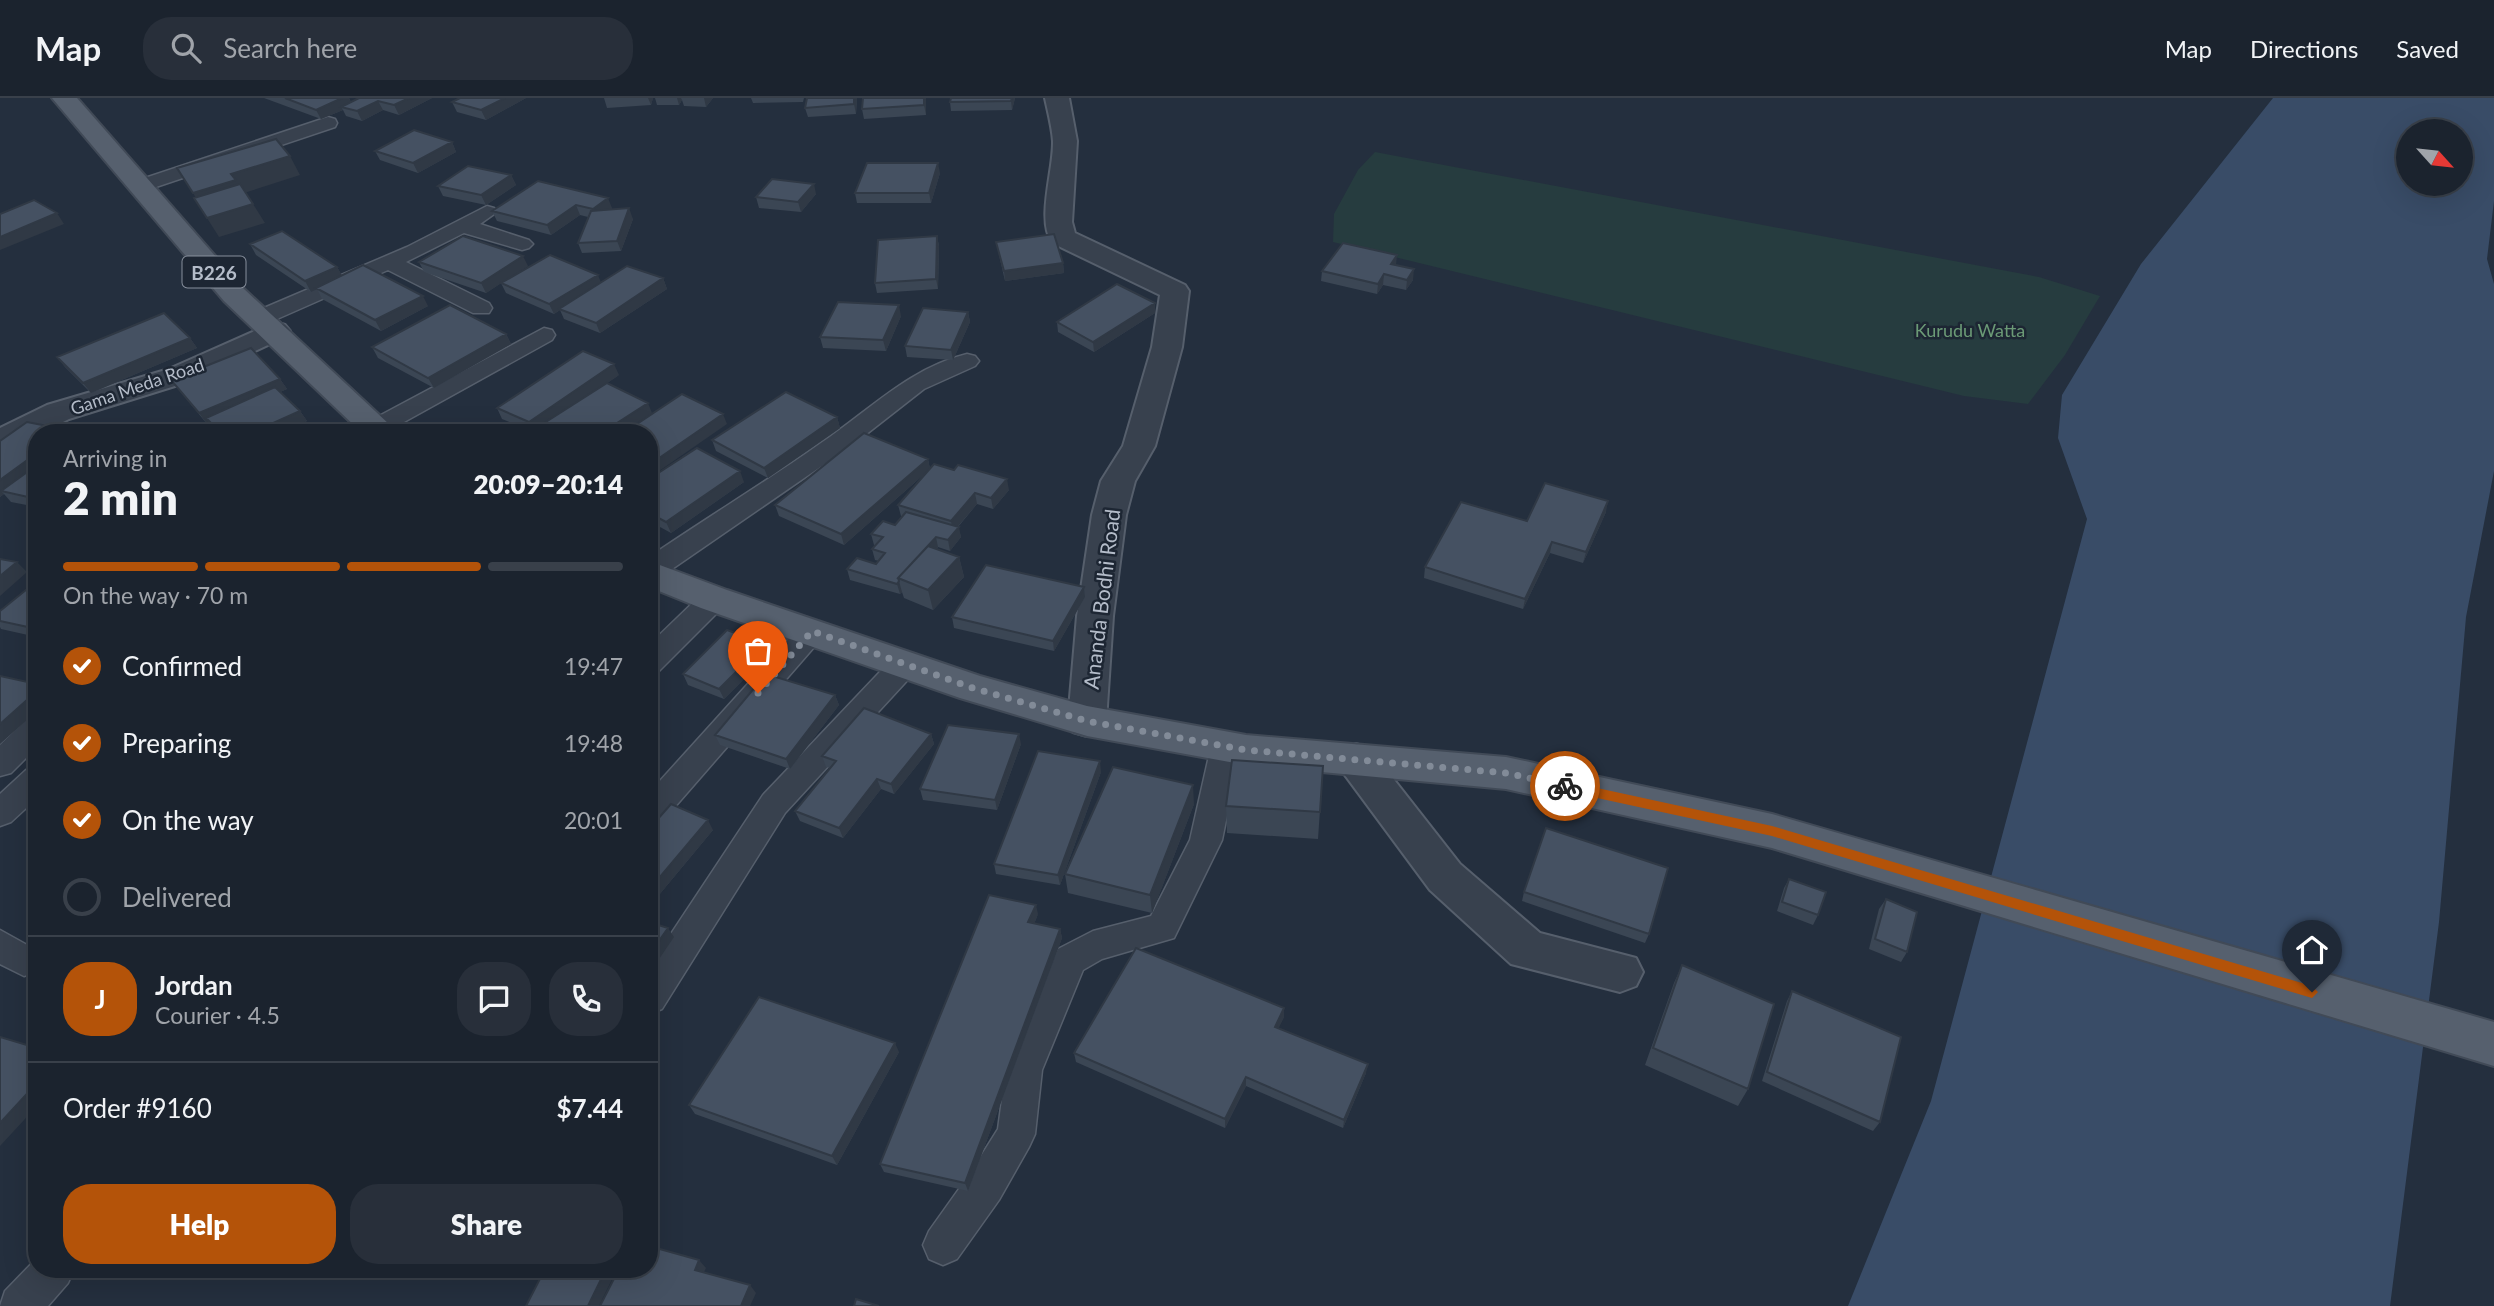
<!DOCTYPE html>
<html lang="en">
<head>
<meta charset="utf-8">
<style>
  body { margin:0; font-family:Lato,sans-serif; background:#282f3a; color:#f1f3f6; height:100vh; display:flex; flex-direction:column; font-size:26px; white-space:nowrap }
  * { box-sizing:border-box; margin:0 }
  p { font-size:23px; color:#a0a4aa }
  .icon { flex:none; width:38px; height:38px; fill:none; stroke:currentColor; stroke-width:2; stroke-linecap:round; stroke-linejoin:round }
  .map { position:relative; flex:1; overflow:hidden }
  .side { position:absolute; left:28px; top:326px; width:630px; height:854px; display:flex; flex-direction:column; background:#1b232e; border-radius:28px; box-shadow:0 7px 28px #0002,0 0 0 2px #39404a }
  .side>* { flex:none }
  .needle { width:46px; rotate:117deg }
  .buttons { position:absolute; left:2396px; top:21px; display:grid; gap:14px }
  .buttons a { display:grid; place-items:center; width:77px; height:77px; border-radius:50%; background:#1b232e; box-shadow:0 7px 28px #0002,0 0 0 2px #39404a; font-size:35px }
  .pin { position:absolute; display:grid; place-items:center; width:60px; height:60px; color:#fff; margin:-72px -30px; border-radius:50% 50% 50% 0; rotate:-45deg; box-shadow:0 0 7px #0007 }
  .pin .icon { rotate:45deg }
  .courier { position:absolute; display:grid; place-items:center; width:70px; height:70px; margin:-35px; border:5px solid #b45309; border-radius:50%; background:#fff; color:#222; box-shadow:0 2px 9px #0007 }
  .overview em { font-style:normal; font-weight:800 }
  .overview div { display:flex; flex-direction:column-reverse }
  .overview { display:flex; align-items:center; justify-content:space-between; height:119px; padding:0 35px }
  h1 { font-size:46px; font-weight:800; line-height:52px }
  .bar { display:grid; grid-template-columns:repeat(4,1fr); gap:10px 7px; align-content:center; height:84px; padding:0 35px }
  .bar i { height:9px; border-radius:5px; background:#39404a }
  .bar .active { background:#b45309 }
  .bar p { grid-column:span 4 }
  .line { display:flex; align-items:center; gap:18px; padding:0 35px; border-top:2px solid #39404a }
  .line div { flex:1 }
  .round { display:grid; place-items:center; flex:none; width:74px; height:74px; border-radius:28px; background:#282f3a }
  ol { padding:0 35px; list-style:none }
  li { display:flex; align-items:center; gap:21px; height:77px }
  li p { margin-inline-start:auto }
  li .icon { padding:7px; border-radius:50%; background:#b45309; color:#fff; stroke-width:4 }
  li:last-child { color:#a0a4aa }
  li i { width:38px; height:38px; border:4px solid #39404a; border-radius:50% }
  .primary-button { display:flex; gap:14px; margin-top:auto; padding:14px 35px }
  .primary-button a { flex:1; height:80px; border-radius:28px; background:#b45309; color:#fff; font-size:28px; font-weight:800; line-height:80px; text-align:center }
  .primary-button a+a { background:#282f3a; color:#f1f3f6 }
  header { display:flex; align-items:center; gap:42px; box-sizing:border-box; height:98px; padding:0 35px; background:#1b232e; border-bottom:2px solid #39404a }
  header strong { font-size:33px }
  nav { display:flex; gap:38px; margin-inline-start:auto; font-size:24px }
  .search { width:490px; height:63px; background:#282f3a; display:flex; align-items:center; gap:18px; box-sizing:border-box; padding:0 24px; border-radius:28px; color:#a0a4aa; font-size:26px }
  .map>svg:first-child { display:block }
</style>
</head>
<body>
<header>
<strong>Map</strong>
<div class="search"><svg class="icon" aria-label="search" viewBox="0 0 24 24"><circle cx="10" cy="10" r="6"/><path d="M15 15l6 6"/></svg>Search here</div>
<nav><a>Map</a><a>Directions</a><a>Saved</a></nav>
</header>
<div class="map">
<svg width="2494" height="1208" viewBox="0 0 2494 1208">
  <rect width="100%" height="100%" fill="#242f3e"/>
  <path fill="#263c3f" d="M1375,54l664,125 61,19 -35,59 -37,49 -64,-8 -631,-154 1,-28 24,-44z"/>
  <path fill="#394c67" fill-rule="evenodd" d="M2273,0h221v103l-7,58 7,25v187l-28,146 -27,305 -49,384h-542l83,-205 156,-582 -29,-81 4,-43 79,-131zM2408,33h52v53h-52z"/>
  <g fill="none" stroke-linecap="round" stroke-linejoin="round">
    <defs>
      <path id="service" d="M328,19l7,2 2,4 -2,4 -188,63h-14l-3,-4 3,-4z
        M487,108l7,2 3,4 -17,12 49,16 4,4 -4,4 -7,2 -58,-17 -58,29 83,41 3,5 -3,5h-16l-85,-43 -120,53h-16l-3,-5 3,-5 155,-66z
        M544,230l8,2 3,5 -3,5 -166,92h-20l-3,-4 3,-5z
        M967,256l8,2 4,5 -4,5 -51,23 -69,54 -196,135 -10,2v-23l15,-10c52,-35 106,-68 157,-104 48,-32 88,-75 146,-89z
        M714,491l10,3 4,7 -4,7 -65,65 -10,3v-29l55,-53z
        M812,523l10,3 4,7 -4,7 -162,186 -11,4v-35l153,-169z
        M905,555l10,3 5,8 -5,8 -130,141 -123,196 -13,5v-47l114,-172 132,-139z
        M37,618v31l-26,26 -11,3v-31l26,-25z
        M1226,637l11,4 4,8 -19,93 -48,98 -72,21 -19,11 -41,100 -7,64 -6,13 -30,53 -42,59 -14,6 -14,-6 -6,-14 6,-14 42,-59 27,-43 8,-59 52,-121 35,-18 58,-15 39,-76 21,-93 4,-8z
        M37,669v31l-26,24 -11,4v-32l26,-24z
        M0,832l36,20v22l-12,4 -24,-12z
        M37,1160v11h37l-6,14 -20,23h-48l5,-15z"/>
      <path id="minor" d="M1045,0h24l8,43 -5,81 3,11 110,52 4,6 -7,56 -27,99 -20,35 -9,34 -13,101 -7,105 -5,11 -14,4 -14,-4 -5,-11 9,-105 15,-101 9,-34 22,-35 29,-99 8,-52 -108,-52c-16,-24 2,-74 1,-102 -1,-14 -5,-29 -8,-43z
        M275,224l10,3 5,6 -5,6 -94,44 -122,38 -26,13h-6v3l-37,16v-23l47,-23 122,-36z
        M1356,646l14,5 90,115 80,69 96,25 7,14 -7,14 -16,6 -109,-28 -81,-74 -88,-119 -6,-11 6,-11z"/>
      <path id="primary" d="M52,0h25l167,191 146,136 5,7h-34l-137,-131z
        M649,463l78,29 253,86 107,30 159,29 260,22 266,57 722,208v44l-722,-218 -266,-59 -260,-24 -159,-29 -127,-38 -259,-90 -52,-21z"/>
    </defs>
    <use href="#service" stroke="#565f6c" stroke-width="3"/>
    <use href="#minor" stroke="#565f6c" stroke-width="4"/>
    <use href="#primary" stroke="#414a57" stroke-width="4"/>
    <use href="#service" fill="#38414e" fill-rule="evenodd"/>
    <use href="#minor" fill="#38414e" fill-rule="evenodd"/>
    <use href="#primary" fill="#56606e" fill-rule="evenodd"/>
  </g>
  <path fill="#3b4654" d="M264,0h85l2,4 81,-4 -33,17 -16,-5 -21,11 -16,-5 -3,-6 -22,9z
    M460,0h66l-40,22 -29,-8 -5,-10z
    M604,0h49l-2,7 -44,3z
    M655,0h58l-7,9 -22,-1 -2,-6 -3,5h-22z
    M751,0h53l-1,4 -50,1z
    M807,0h50l-1,16 -48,3 -3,-9z
    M926,0v17l-62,4 -2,-10z
    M951,0h64l-3,12 -61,1 -1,-9z
    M452,44l4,10 -38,21 -38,-13 -5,-9z
    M940,75l-9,30h-74l-2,-10z
    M511,77l5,10 -30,20 -43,-9 -5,-10z
    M538,83l74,27 -2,2 23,9 -12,32 -39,2 -4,-10 10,-26 -8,-2 -29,20 -54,-14 -5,-10z
    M816,96l-15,18 -42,-4 -3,-11z
    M937,138l2,10 -1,43 -61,4 -2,-10z
    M996,144l67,21 1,10 -59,8z
    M250,146l87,23 5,9 86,30 -47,25 -59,-32 -5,-10 -6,3 -55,-37z
    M419,164l109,4 -19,12 92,4 62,-4 4,11 -67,44 -36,-14 -4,-9 -6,4 -48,-21 -5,-10 -15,10 -62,-21z
    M1396,167l17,15 -7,10 -23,-5 -6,9 -56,-13 1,-10z
    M968,214l2,10 -17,38 -46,-3 -2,-11z
    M1155,215l-61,39 -36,-20 -1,-10z
    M901,218l-15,35 -63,-3 -3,-11z
    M506,236l5,10 -77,44 -56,-30 -6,-11z
    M190,240l7,10 -106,45 -26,-26 -8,-10z
    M619,277l-24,16 57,22 -28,19h-83l-2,-3 -6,3 -31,-13 -5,-11z
    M280,281l7,10 -7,3 20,19 7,10 -24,11h-67l-7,-9 -2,1 -36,-44z
    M837,319l3,11 -72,50 -52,-27 -4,-11z
    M37,334v75l-26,-5 -7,-8 -4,3v-56z
    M928,361l2,10 79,21 -16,19 -16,-5 -19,23 3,10 -11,14 -12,-4 -1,2 22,8 5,20 -31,33 -29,-12 -2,-6 -2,2 -50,-14 -3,-11 29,-5 3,-3 -4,-1 -3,-11 4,-4h-2l-3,-11 24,-9 7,-9h-1l-3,-11 31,-35 -85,75 -65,-29 -4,-11z
    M649,381l95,3 -73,51 -22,-12z
    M1606,414l-23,51 -33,-10 -27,56 -99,-31 1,-11 102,-46z
    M37,483v56l-36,-8 -1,-2v-16z
    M1084,489l1,10 -31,54 -100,-23 -2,-11z
    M768,557l-44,44 -36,-14 -5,-11z
    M835,597l4,10 -49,64 -70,-24 -5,-10z
    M931,636l3,10 -40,50 -13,-5 -38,49 -43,-17 -5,-10 35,-43 -4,-1 -4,-11z
    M1021,646l-24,66 -74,-10 -3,-11z
    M1323,668l-5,73 -91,-6 -1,-27z
    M1101,674l-41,113 -64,-11 -2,-10z
    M1194,706l-42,109 -84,-20 -3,-19z
    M649,731l64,1 -59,71 -5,-2z
    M1789,781l29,36 -5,10 -36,-14 7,-23z
    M1524,794l125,42 -4,9 -123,-42z
    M1886,801l21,53 -6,10 -32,-13 10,-40z
    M1038,816l-4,10 26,5 2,9 -94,253 -84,-19 -4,-8z
    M1682,867l66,124 -10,17 -93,-41 29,-82z
    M1792,893l88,131 -7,9 -111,-50 25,-80z
    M1284,919l-6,11 88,45 -23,55 -97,-42 -21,42 -149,-66 -2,-9z
    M899,954l-62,113 -142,-51 -6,-9z"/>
  <path fill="#303945" d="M342,0h7l3,7 -11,2 2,3 -22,9 -5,-9z
    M409,0h23l-33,17 -5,-10z
    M505,0h21l-40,22 -5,-10z
    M648,0h5l-2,7z
    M677,0h4l1,2 -3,5z
    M704,0h9l-7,9z
    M854,0h3l-1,16 -2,-10z
    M924,0h2v17l-2,-10z
    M1012,0h3l-3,12 -1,-9z
    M378,3l5,9 -21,11 -5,-10z
    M452,44l4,10 -38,21 -5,-10z
    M290,58l10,19 -56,18 -39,20 -12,-20 38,-19z
    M938,65l2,10 -9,30 -2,-10z
    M511,77l5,10 -30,20 -5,-10z
    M814,86l2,10 -15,18 -3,-10z
    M608,100l4,10 -15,11 -4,-10z
    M253,106l12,19 -46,14 -12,-19z
    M576,107l4,10 -29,20 -4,-10z
    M629,110l4,11 -12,32 -4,-10z
    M57,115l7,11 -64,26v-13z
    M937,138l2,10 -1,43 -2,-10z
    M1397,157l-1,10 -5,-1z
    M523,158l5,10 -42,27 -5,-10z
    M1063,165l1,10 -59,8 -1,-10z
    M337,169l6,10 -32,15 -6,-11z
    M1414,171l-1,11 -7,10 1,-10z
    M1384,176l-1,11 -6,9 1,-10z
    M598,177l4,10 -43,24 1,1 -6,4 -5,-10z
    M663,180l4,11 -67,44 -4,-10z
    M423,198l5,10 -47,25 -6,-11z
    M1155,205v10l-61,39 -1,-10z
    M899,207l2,11 -15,35 -3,-11z
    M968,214l2,10 -17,38 -2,-10z
    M506,236l5,10 -77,44 -6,-10z
    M190,240l7,10 -106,45 -8,-10z
    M614,266l5,11 -78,53 -3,-1 1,2 -5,3 -5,-10z
    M280,281l7,10 -77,33 -4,-4 3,5 -2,1 -8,-11z
    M648,305l4,10 -28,19h-21z
    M300,313l7,10 -24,11h-30z
    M723,316l4,10 -78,54v-13z
    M837,319l3,11 -72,50 -4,-10z
    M37,355v17l-36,21 3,3 -4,3v-17z
    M928,361l2,10 -86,76 -3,-11z
    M740,373l4,11 -73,51 -5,-11z
    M1007,381l2,11 -16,19 -2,-11z
    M975,395l2,11 -24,28 -2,-11z
    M1608,403l-2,11 -23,51 3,-11z
    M959,429l2,10 -11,14 -2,-11z
    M936,439l2,10 -28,36 -9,-4z
    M1552,444l-2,11 -27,56 2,-10z
    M959,459l5,20 -31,33 -5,-20z
    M17,464l10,10 -27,24v-20z
    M899,483l3,11 -2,2 -3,-10z
    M1084,489l1,10 -31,54 -1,-10z
    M764,546l4,11 -44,44 -5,-10z
    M37,593v20l-37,33v-20z
    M835,597l4,10 -49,64 -4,-10z
    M931,636l3,10 -40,50 -3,-10z
    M1019,636l2,10 -24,66 -2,-10z
    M1100,663l1,11 -41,113 -2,-10z
    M877,681l4,10 -38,49 -4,-10z
    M1193,687l1,19 -42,109 -2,-18z
    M708,722l5,10 -59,71 -5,-9v-2z
    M1036,807l2,9 -7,18 -3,-10z
    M668,830l6,9 -25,37v-19z
    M1060,831l2,9 -94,253 -3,-8z
    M1284,910v9l-9,19v-9z
    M895,945l4,9 -62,113 -5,-9z
    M1368,966l-2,9 -23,55 1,-8z
    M1246,979v9l-21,42v-9z
    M37,985v23l-37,40v-23z
    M699,1162l7,8 -5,10 -6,-8z
    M606,1171h11l-18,37h-11z
    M750,1187l6,8 -6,13h-9z"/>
  <path fill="#455162" stroke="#303945" stroke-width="2" d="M285,0h57l-26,12z
    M359,0h50l-15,7 -16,-4 -21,10 -16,-4z
    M460,0h45l-24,12 -29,-8z
    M807,0h47v6l-49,4z
    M863,0h61v7l-62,4z
    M951,0h61l-1,3 -61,1z
    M414,32l38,12 -39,21 -38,-12z
    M276,41l14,17 -59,18 5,6 -43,13 -16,-25z
    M867,65h71l-9,30h-74z
    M468,68l43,9 -30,20 -43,-9z
    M772,81l42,5 -16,18 -42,-5z
    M538,83l70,17 -15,11 -17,-4 -29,20 -55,-14z
    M240,86l13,20 -46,14 -13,-20z
    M34,102l23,13 -57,24v-23z
    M629,110l-12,33 -39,2 13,-32z
    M282,133l55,36 -32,14 -55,-37z
    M1054,136l9,29 -59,8 -8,-29z
    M463,138l60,20 -42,27 -62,-21z
    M937,138l-1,43 -61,4 3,-43z
    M1343,145l54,12 -6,9 23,5 -7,11 -23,-6 -6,10 -56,-13z
    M550,157l48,20 -49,29 -48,-21z
    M363,167l60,31 -48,24 -59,-32z
    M627,168l36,12 -67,45 -37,-14z
    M1117,186l38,19 -62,39 -36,-20z
    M838,204l61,3 -16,35 -63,-3z
    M450,207l56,29 -78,44 -56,-31z
    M923,210l45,4 -17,38 -46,-4z
    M164,215l26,25 -107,45 -26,-26z
    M251,250l29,31 -81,34 -28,-33z
    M583,253l31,13 -85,58 -32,-14z
    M607,285l41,20 -45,29h-54l-11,-5z
    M275,289l25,24 -47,21h-33l-14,-14z
    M786,294l51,25 -73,51 -52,-28z
    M682,296l41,20 -74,51v-33h-24z
    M27,324l41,8 -3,2h-28v21l-37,27v-39z
    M864,335l64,26 -87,75 -66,-29z
    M697,350l43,23 -74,51 -17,-9v-34z
    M934,366l20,6 4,-5 49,14 -16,19 -16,-5 -24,28 -53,-16z
    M37,367v34l-36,-8z
    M1545,385l63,18 -22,51 -34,-10 -27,57 -100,-32 36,-65 66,19z
    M906,414l53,15 -11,13 -12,-3 -38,41 1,3 -2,3 -50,-15 10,-11 19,6 9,-11 -13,-4 11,-12 -12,-3 12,-13 12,4z
    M928,448l31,11 -31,33 -30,-12z
    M0,461l17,3 -17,14z
    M986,467l98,22 -31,54 -101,-24z
    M37,483v48l-37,-8v-10z
    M727,532l37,14 -45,45 -36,-15z
    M766,576l69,21 -49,64 -71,-24z
    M0,578l37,8v7l-37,33z
    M864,610l67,26 -40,50 -14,-5 -38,49 -44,-17 41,-50 -14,-5z
    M948,627l71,9 -24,66 -75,-11z
    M1038,653l62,10 -42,114 -64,-11z
    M1232,662l91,6 -3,46 -94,-6z
    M1113,669l80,18 -43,110 -85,-21z
    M671,706l37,16 -59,70v-61z
    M1546,730l122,40 -19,66 -125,-42z
    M1789,781l37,13 -8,23 -36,-13z
    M989,797l47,10 -8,17 32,7 -95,254 -85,-19z
    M1886,801l31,13 -10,40 -32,-13z
    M649,824l19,6 -19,27z
    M1136,850l148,60 -9,19 93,37 -24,56 -98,-43 -21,42 -151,-66z
    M1682,867l92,39 -26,85 -95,-41z
    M1792,893l109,46 -21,85 -113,-50z
    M759,899l136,46 -63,113 -143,-51z
    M0,939l37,11v35l-37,40z
    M649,1148l50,14 -4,10 55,15 -9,21h-141l19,-37h30z
    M545,1171h61l-18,37h-62z
    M856,1201l23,7h-25z"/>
  <path fill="#b45309" d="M1565,683l207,45 540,160 6,6 -6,6 -540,-162 -207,-45 -6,-5z"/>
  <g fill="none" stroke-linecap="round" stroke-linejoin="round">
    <path stroke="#828b98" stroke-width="7" stroke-dasharray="0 12.6" d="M758,595l54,-62 161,57 114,33 159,29 260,23 59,13"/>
  </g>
  <g text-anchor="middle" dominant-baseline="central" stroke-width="5" stroke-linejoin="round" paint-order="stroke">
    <g font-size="18" fill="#6b9a76" stroke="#1d2633">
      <text x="1970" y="232">Kurudu Watta</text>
    </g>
    <g font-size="18" fill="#b4bcc9" stroke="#1d2633">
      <text transform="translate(137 288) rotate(-19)">Gama Meda Road</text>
    </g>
    <rect fill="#1d2633" stroke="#878f9c" stroke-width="2" x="182.5" y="158.5" width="63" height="31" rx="5"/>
    <g font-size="19" font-weight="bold" fill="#b4bcc9">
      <text x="214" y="174">B226</text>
    </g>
    <g font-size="21" fill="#b4bcc9" stroke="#1d2633">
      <text transform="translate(1101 501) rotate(-83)">Ananda Bodhi Road</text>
    </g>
  </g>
</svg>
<div class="buttons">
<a><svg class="needle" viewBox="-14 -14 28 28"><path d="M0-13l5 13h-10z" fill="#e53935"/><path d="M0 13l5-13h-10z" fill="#a0a4aa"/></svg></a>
</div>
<div class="pin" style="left:758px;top:595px;background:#ea580c"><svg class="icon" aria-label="bag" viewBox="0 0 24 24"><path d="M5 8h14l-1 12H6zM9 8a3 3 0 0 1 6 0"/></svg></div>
<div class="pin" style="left:2312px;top:894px;background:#1f2937"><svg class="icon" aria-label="home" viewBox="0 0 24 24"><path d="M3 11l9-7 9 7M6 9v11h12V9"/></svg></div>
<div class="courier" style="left:1565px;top:688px"><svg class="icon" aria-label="bike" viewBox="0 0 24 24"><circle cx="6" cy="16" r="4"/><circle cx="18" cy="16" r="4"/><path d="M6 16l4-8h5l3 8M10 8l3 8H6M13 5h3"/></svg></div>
<section class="side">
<div class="overview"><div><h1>2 min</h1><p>Arriving in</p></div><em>20:09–20:14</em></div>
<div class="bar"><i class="active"></i><i class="active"></i><i class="active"></i><i></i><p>On the way · 70 m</p></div>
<ol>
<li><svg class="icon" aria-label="check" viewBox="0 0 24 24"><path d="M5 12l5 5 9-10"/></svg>Confirmed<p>19:47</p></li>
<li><svg class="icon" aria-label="check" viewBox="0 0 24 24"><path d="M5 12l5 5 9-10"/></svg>Preparing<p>19:48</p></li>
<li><svg class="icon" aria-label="check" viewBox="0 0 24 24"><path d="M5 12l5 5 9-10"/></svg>On the way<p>20:01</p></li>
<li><i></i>Delivered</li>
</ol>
<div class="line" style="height:126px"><b class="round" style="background:#b45309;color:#fff">J</b><div><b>Jordan</b><p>Courier · 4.5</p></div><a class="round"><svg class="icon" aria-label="chat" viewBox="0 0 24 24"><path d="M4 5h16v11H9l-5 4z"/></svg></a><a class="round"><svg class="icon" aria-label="phone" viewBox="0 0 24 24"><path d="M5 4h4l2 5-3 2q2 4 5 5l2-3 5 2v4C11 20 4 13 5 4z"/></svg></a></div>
<div class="line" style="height:91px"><div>Order #9160</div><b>$7.44</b></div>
<div class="primary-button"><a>Help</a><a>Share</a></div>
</section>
</div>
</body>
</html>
